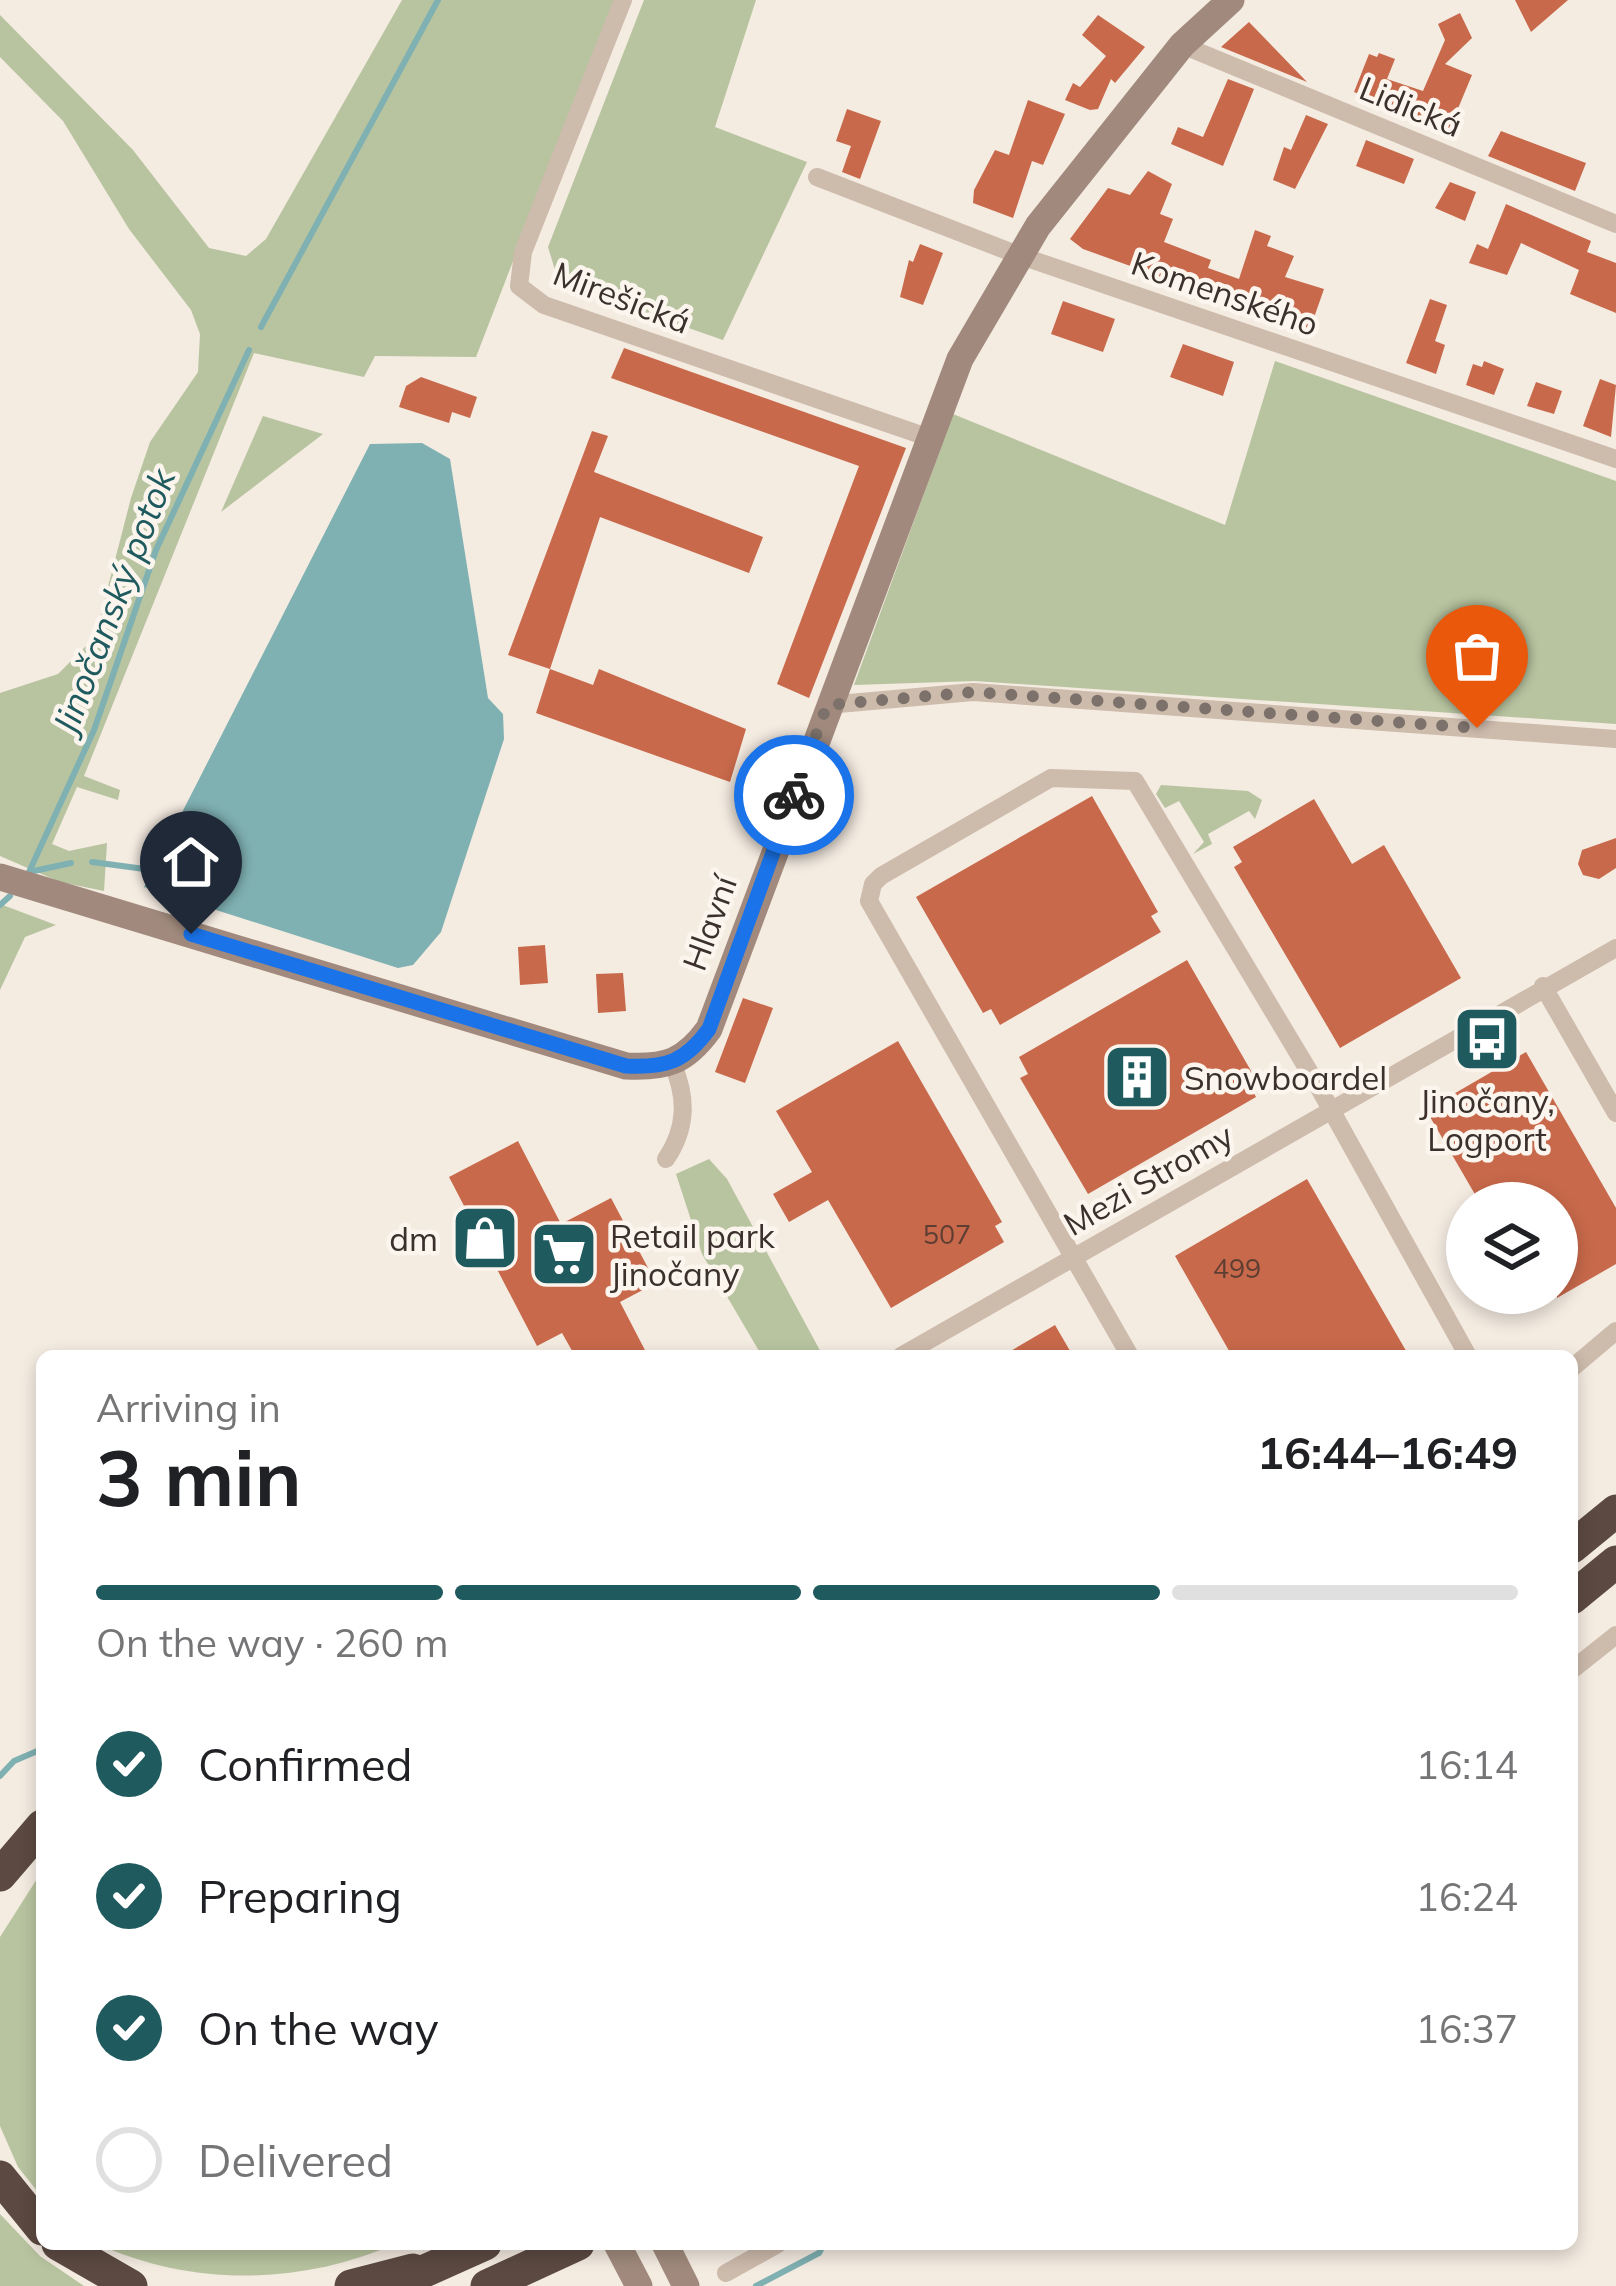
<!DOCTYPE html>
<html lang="en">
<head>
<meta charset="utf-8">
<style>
  body { margin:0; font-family:Mulish,sans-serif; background:#f6f6f6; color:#202124; height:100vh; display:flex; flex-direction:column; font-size:45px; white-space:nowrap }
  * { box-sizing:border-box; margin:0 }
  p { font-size:39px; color:#757577 }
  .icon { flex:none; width:66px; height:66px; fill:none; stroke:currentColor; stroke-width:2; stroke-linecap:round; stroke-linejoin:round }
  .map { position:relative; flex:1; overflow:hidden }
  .details { position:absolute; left:36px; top:1350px; width:1542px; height:900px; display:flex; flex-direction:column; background:#fff; border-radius:18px; box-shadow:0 6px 18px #0003 }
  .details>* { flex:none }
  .tools { position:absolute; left:1446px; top:1182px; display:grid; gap:24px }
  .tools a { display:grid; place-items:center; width:132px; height:132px; border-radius:50%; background:#fff; box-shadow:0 6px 18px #0003; font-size:60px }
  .pin { position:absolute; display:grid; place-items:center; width:102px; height:102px; color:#fff; margin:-123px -51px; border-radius:50% 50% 50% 0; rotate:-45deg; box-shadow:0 0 12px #0007 }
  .pin .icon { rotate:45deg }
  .courier { position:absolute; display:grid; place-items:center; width:120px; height:120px; margin:-60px; border:9px solid #1a73e8; border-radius:50%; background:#fff; color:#222; box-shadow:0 3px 15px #0007 }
  .summary em { font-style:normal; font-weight:700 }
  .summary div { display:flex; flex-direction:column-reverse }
  .summary { display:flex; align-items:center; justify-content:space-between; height:204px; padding:0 60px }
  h1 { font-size:78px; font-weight:700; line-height:90px }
  .bar { display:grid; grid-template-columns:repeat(4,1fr); gap:18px 12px; align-content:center; height:144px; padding:0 60px }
  .bar i { height:15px; border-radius:9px; background:#e0e0e0 }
  .bar .on { background:#1f5a5e }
  .bar p { grid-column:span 4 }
  ol { padding:0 60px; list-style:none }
  li { display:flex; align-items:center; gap:36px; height:132px }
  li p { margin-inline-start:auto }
  li .icon { padding:12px; border-radius:50%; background:#1f5a5e; color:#fff; stroke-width:4 }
  li:last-child { color:#757577 }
  li i { width:66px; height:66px; border:6px solid #e0e0e0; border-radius:50% }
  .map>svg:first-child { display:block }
</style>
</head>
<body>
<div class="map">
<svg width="1616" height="2286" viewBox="0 0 1616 2286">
  <rect width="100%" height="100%" fill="#f4ebe1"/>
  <path fill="#b8c4a0" d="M402,0h212l-138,357 -101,-1 -11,21 -110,-24 -170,423 36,14 -2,10 -41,-13 -25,57 17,7 38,-8 -3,48 -44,-9 -60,-26v-163l58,-19 37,-37 36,-139 19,-56 48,-70 2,-38 -9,-24 -62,-81 -66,-108 -63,-64v-42l133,135 76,98 37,8 20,-17z
    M644,0h112l-41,127 92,35 -84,178 -164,-57 -11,-36z
    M1275,361l341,120v243l-641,-43 -121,4 99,-271 272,111z
    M263,416l60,18 -102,78z
    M1161,785l87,6 14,9 -7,19 -6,-8 -41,23 4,10 -19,10 11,-12 -25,-41 -14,7 -9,-14z
    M0,904l56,21 -31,12 -25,53z
    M709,1159l18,20 96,177h-61l-60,-102 -26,-80z
    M42,1871v326l-24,-30 -18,-41v-189z
    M0,2214l40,42 44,30h-84z
    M98,2244h297c-96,42 -206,42 -297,0z"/>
  <path fill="#7fb0b2" d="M422,443l28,16 38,239 15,16 1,25 -63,193 -28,33 -15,3 -254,-81 226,-443z"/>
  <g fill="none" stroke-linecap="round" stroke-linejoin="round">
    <path stroke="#7fb0b2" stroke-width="6" d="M261,327l177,-327
      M92,862l60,8
      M29,872l65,-142 62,-180 93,-200
      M29,872l42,-9
      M0,905l10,-9
      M0,1776l14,-15 28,-12
      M756,2286l63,-33 5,-9"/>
  </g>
  <path fill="#c8694b" d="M1515,0h53l-37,32z
    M1460,13l12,25 -27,26 27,11 -23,55 -95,-38 15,-38 8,3 2,-4 16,6 -8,20 36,12 22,-51 -7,-16z
    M1098,15l47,32 -30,36 -4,-4 -13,30 -8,1 -25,-10 8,-17 7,4 26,-31 -24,-21z
    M1249,22l58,60 -86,-35z
    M1228,79l26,10 -31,77 -52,-22 7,-17 25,10z
    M1028,100l37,14 -22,51 -11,-4 -19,57 -40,-15 1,-13 21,-40 14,5z
    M847,109l34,12 -21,58 -18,-7 9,-26 -15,-5z
    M1306,115l22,9 -33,65 -22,-9 11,-33 7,3z
    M1501,131l85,32 -11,28 -87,-35z
    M1366,140l48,19 -10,25 -48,-18z
    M1148,171l24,13 -12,30 13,5 -9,23 47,18 -3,8 31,11 16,-49 16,6 -4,10 27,10 -9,21 39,12 -14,40 -76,-27 1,-5 -33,-11 -2,5 -117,-42 -13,-10 38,-51 22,7z
    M1450,182l26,10 -11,29 -30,-13z
    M1506,204l85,37 -4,11 29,11v50l-46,-19 9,-24 -58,-27 -14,32 -38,-12 8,-19 11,5z
    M920,244l23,9 -20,52 -23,-8 9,-37 4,2z
    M1430,299l17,6 -12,36 10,4 -9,29 -30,-11z
    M1063,301l52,18 -12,33 -52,-18z
    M1183,344l51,18 -11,34 -53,-19z
    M624,348l282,100 -97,250 -32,-14 82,-218 -248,-88z
    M1484,361l20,8 -10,26 -28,-10 7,-21 9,3z
    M421,377l56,20 -7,21 -18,-6 -3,11 -50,-16 7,-21z
    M1600,379l16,6 -5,52 -28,-11z
    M1536,382l26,9 -8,23 -27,-8z
    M592,431l16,5 -14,36 169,65 -14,36 -149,-56 -50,152 -42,-14z
    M550,669l43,16 6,-16 147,60 -16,53 -194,-69z
    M1092,796l66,116 -7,4 10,16 -161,93 -9,-16 -8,4 -67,-116z
    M1314,799l38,65 32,-19 77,133 -121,70 -106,-181 8,-5 -9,-15z
    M1616,838v30l-17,11 -16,-4 -5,-11 4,-14z
    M545,945l3,38 -28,2 -2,-38z
    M1187,960l67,116 -7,4 9,17 -168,97 -68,-116 8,-4 -9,-17z
    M623,973l3,38 -28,2 -2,-39z
    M743,998l30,10 -28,75 -30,-11z
    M898,1041l104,181 -7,4 9,16 -113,66 -63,-108 -39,22 -16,-28 39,-22 -36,-61z
    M1526,1052l90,156v56l-59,34v-95h-77l-54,-93z
    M518,1141l43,83 50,-26 45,85 -36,19 28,54h-73l-13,-23 -25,13 -88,-169z
    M1307,1179l102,177h-177l-57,-100z
    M1055,1325l18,31h-71z"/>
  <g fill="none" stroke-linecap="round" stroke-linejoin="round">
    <path stroke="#cdbbac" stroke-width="18" d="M623,0l-100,252 -4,34 25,19 383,132
      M1182,45l434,179
      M817,177l201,78 598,204
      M827,705l146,-13 643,47
      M1543,986l73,127
      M666,1159c21,-31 21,-61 7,-94
      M901,1356l715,-408
      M1130,1356l-261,-455 4,-17 8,-8 170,-98 84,3 184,307 149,268
      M1572,1368l44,-37
      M1572,1670l44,-35
      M726,2273l52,-29"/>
    <path stroke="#a18a7d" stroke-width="27" d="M0,877l626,189c40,2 59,-4 83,-37l251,-670 78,-133 144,-181 49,-45
      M617,2244l22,42
      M665,2244l21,42"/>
    <path stroke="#5c4a42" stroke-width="33" d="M1572,1547l44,-36
      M1572,1598l44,-36
      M0,1875l42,-49
      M0,2177l42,52
      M58,2244l73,42
      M351,2286l62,-16
      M391,2286l94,-42
      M487,2286l91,-42"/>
  </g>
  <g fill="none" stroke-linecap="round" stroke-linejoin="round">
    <path stroke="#7c716b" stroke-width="12" stroke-dasharray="0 21.6" d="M794,795l33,-90 147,-13 503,36"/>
    <path stroke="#1a73e8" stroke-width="15" d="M191,934l435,132c40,2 59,-4 83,-37l85,-234"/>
  </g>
  <defs>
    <symbol id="bus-square" viewBox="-11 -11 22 22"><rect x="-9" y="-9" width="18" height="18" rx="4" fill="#1f5a5e" stroke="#fbf5ee"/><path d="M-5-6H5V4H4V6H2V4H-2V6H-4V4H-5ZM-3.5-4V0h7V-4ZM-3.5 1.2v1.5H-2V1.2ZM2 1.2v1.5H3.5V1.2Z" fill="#fff"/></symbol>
    <symbol id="building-square" viewBox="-11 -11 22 22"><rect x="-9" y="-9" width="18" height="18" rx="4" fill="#1f5a5e" stroke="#fbf5ee"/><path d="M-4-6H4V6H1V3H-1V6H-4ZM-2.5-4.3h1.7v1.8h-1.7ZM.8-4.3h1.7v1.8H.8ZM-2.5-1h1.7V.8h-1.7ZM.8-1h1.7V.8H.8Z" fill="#fff"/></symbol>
    <symbol id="shop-square" viewBox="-11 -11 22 22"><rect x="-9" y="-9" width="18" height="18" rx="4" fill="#1f5a5e" stroke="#fbf5ee"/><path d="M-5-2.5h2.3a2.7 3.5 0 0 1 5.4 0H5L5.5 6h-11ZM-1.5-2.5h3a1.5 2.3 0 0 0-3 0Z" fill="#fff"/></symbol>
    <symbol id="supermarket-square" viewBox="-11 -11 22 22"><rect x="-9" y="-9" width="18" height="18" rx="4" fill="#1f5a5e" stroke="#fbf5ee"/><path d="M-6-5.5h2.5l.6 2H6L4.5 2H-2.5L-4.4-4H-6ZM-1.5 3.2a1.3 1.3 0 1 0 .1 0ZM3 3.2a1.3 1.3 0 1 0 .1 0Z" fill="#fff"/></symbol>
  </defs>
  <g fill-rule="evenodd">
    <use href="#bus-square" x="1449" y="1001" width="76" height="76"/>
    <use href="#building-square" x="1099" y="1039" width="76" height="76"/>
    <use href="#shop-square" x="447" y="1200" width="76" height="76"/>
    <use href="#supermarket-square" x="526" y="1216" width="76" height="76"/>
  </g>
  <g text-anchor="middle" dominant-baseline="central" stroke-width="9" stroke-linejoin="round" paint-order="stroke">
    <g font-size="27" fill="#5e3e33">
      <text x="947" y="1234">507</text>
      <text x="1237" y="1268">499</text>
    </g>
    <g font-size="33" fill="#3b302b" stroke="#fbf5ee">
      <text transform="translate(1411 106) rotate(22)">Lidická</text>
      <text transform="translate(1225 293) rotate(19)">Komenského</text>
      <text transform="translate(622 297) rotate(21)">Mirešická</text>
      <text transform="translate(709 923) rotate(-70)">Hlavní</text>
      <text transform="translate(1148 1179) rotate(-30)">Mezi Stromy</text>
    </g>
    <g font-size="33" fill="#3b302b" stroke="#fbf5ee" text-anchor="start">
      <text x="1184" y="1077">Snowboardel</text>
      <text x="1487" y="1100" text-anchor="middle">Jinočany,<tspan x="1487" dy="38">Logport</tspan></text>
      <text x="610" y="1235">Retail park<tspan x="610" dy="38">Jinočany</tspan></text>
      <text x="438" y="1238" text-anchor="end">dm</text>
    </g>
    <g font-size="36" font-style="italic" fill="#1f5a5e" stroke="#fbf5ee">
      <text transform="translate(113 601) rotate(-69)">Jinočanský potok</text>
    </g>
  </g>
</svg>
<div class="tools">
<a><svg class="icon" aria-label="layers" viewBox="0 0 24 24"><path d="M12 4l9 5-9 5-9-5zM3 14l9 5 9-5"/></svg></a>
</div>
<div class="pin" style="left:1477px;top:728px;background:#ea580c"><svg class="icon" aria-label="bag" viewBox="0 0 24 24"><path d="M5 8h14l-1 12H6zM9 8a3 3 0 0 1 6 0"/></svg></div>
<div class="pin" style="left:191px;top:934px;background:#1f2937"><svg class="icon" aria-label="home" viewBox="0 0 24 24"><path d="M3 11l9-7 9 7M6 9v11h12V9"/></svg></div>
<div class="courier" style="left:794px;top:795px"><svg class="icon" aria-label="bike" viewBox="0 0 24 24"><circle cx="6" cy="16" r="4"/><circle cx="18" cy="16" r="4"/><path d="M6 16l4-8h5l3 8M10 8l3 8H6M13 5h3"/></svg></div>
<section class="details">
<div class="summary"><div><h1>3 min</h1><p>Arriving in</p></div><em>16:44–16:49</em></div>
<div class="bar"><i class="on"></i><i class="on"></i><i class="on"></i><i></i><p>On the way · 260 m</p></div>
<ol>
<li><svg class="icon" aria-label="check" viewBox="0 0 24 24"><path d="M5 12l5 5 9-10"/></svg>Confirmed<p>16:14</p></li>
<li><svg class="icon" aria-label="check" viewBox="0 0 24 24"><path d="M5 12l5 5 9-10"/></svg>Preparing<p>16:24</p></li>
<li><svg class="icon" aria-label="check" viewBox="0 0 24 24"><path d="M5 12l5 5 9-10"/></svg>On the way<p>16:37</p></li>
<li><i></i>Delivered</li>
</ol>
</section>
</div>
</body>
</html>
